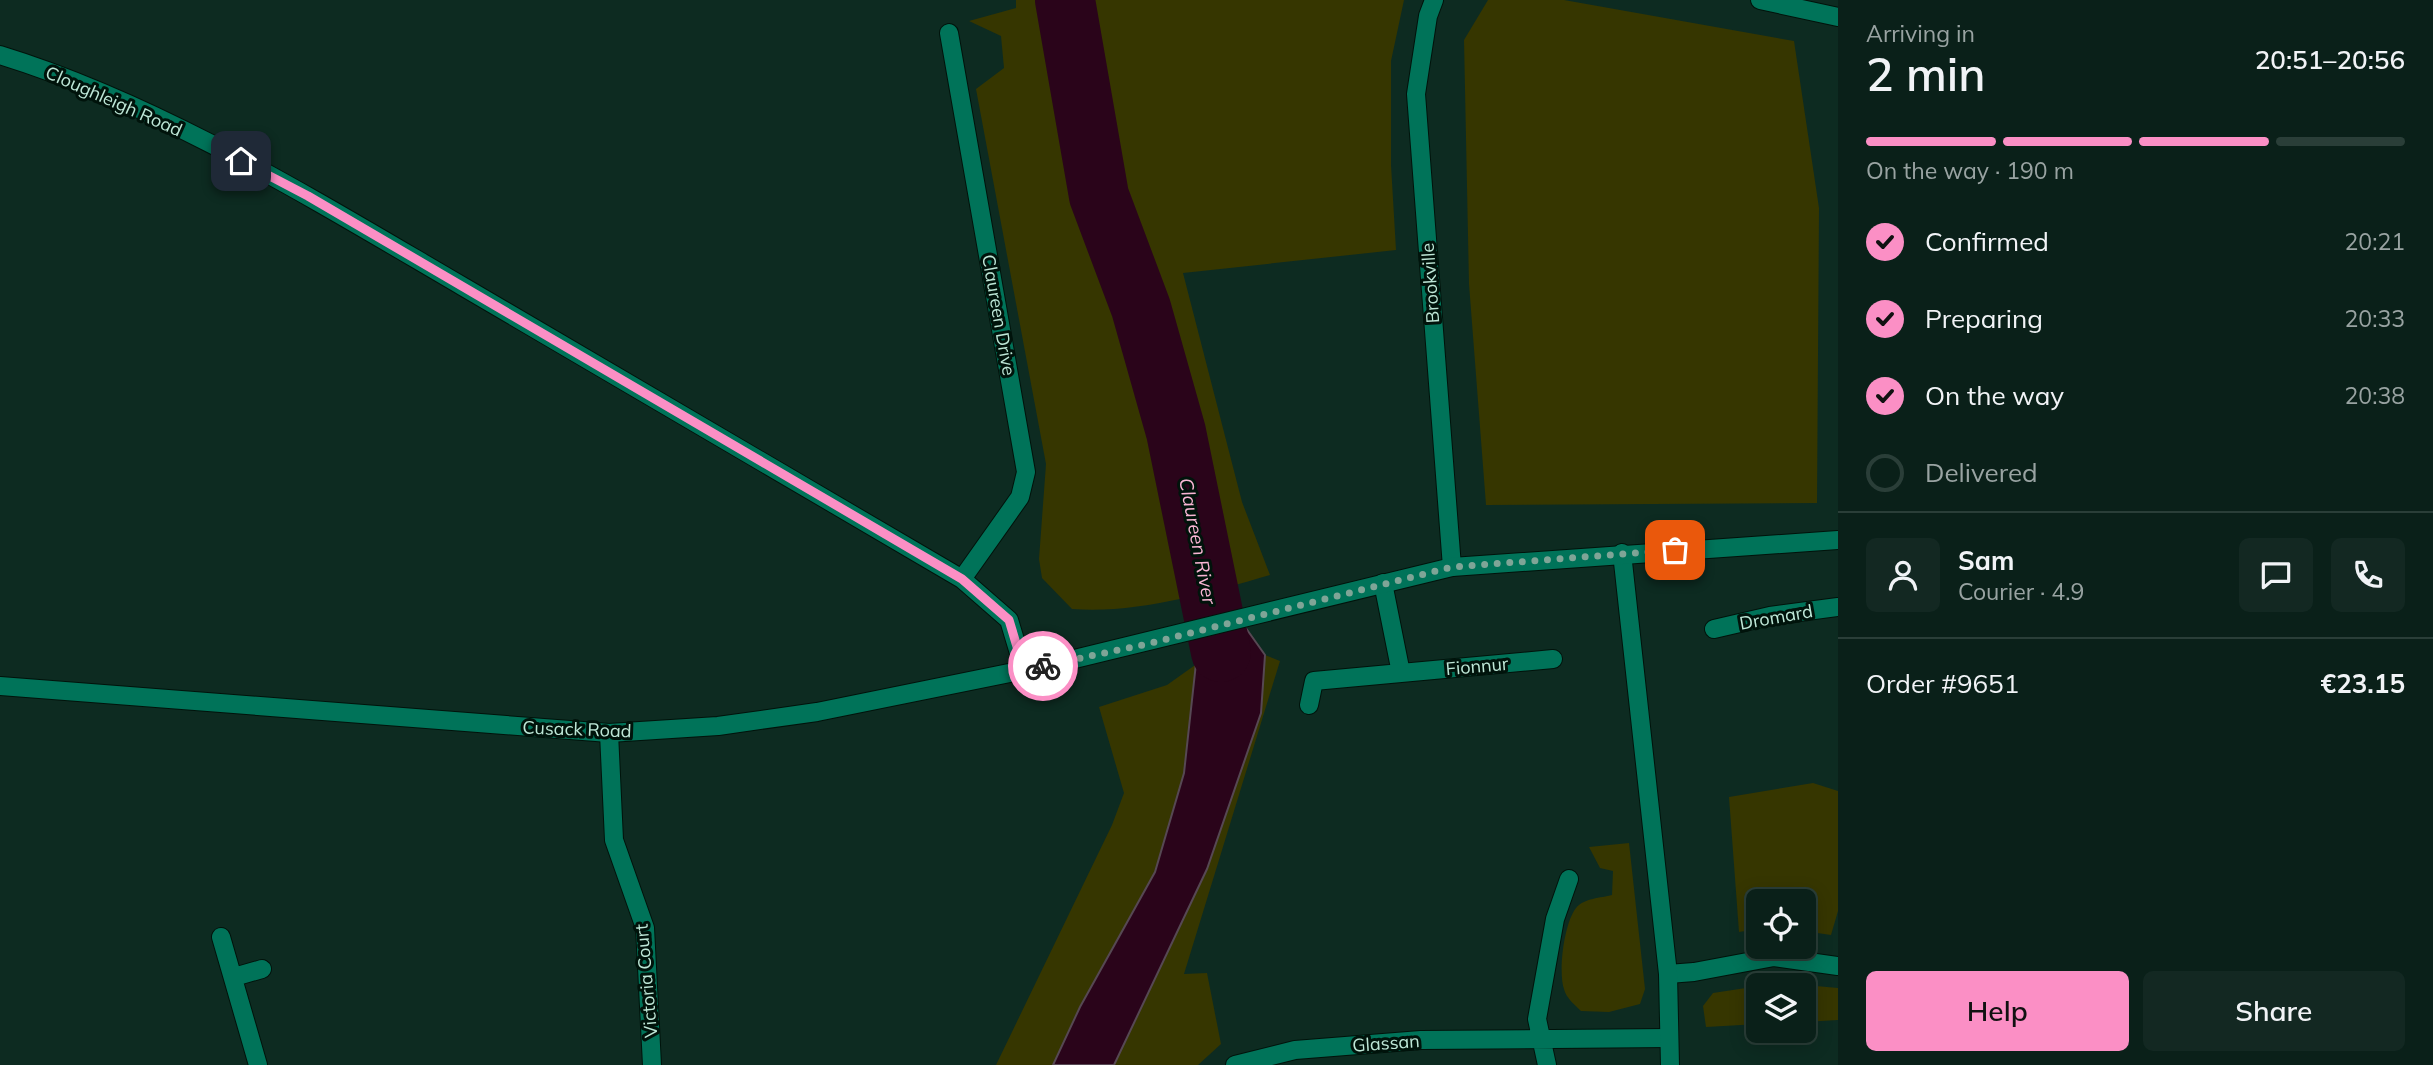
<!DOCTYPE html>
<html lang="en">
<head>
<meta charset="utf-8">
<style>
  body { margin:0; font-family:Mulish,sans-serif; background:#132822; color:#f1f3f6; height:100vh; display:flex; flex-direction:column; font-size:26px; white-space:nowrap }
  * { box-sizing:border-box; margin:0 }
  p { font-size:23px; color:#99a3a2 }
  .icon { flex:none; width:38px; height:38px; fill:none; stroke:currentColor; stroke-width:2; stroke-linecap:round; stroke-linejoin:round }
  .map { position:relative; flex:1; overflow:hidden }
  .drawer { display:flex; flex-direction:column; background:#0a2019; width:595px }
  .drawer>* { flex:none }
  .tools { position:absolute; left:1746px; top:889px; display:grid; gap:14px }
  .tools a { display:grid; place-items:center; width:70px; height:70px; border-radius:10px; background:#0a2019; box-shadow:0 4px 18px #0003,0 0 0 2px #2a3e38; font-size:35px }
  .pin { position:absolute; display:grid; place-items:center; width:60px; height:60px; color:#fff; margin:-30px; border-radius:14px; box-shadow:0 4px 10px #0006 }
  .courier { position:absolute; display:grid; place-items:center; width:70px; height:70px; margin:-35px; border:5px solid #fb8fc5; border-radius:50%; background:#fff; color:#222; box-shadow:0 2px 9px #0007 }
  .headline em { font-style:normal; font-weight:600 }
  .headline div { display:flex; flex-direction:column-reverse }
  .headline { display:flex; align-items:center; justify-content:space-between; height:119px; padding:0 28px }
  h1 { font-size:46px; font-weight:600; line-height:52px }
  .bar { display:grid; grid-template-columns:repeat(4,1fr); gap:10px 7px; align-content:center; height:84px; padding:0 28px }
  .bar i { height:9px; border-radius:5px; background:#2a3e38 }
  .bar .active { background:#fb8fc5 }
  .bar p { grid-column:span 4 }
  .line { display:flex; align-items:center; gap:18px; padding:0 28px; border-top:2px solid #2a3e38 }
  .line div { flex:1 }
  .round { display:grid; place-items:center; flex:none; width:74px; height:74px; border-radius:10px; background:#132822 }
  ol { padding:0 28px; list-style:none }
  li { display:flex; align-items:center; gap:21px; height:77px }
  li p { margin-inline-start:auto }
  li .icon { padding:7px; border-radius:50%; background:#fb8fc5; color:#111; stroke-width:4 }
  li:last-child { color:#99a3a2 }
  li i { width:38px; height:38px; border:4px solid #2a3e38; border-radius:50% }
  .primary-button { display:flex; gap:14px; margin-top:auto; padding:14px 28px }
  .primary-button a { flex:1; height:80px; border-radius:10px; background:#fb8fc5; color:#111; font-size:28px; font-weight:600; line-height:80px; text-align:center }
  .primary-button a+a { background:#132822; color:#f1f3f6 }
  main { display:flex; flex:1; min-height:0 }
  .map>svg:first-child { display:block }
</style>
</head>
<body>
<main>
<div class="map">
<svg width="1838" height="1065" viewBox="0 0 1838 1065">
  <rect width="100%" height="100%" fill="#0d2b21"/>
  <path fill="#363600" d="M1016,0h388l-13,61v104l5,85 -213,23 59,229 28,73c-62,18 -133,39 -198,34l-30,-31 -3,-19 7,-95 -70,-375 28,-21 -3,-32 -32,-15 47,-13z
    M1488,0h76l230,41 25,167 -2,295 -331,2 -17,-221 -5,-244z
    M1265,655l15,6 -96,313 23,-1 14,71 -23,21h-84l93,-196 54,-156z
    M1198,663l-14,110 -29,99 -75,135 -27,58h-57l116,-240 12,-32 -25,-86 68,-22z
    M1813,783l25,8v120l-7,24 -27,-4v-30h-45v28l-20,3 -10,-135z
    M1629,843l16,146 -5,15 -31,8 -28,-1c-6,-6 -15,-13 -17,-22 -6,-17 0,-66 12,-81 8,-10 25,-10 36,-13l1,-24 -13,-3 -11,-21z
    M1794,984l44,4v32l-34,2v-37h-31z
    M1759,986v38l-53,3 -3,-21 10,-13z"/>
  <path fill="#2a041a" stroke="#564853" stroke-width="2" d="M1206,572l59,83 -4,58 -54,156 -93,196h-61l27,-58 75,-135 29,-99z"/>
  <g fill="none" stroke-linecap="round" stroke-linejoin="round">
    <path stroke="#2a041a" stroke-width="60" d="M1065,0l34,196 42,112 35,124 45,220"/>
    <defs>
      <path id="minor" d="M1434,0l-6,16 -12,78 36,473
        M1760,0l78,17
        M949,33l77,439 -6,25 -58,82
        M0,55c160,49 318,147 462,231 167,98 334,195 500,293l47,41 15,50
        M1383,583l18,90 152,-14
        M1714,629l56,-13 68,-9
        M1309,705l5,-24 87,-8
        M609,733l5,107 31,88 7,137
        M221,937l37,128
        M1668,974l26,-2 80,-15 64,9
        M234,977l28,-8
        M1235,1065l60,-15 126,-10 248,-2
        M1547,1065l-10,-46 18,-100 14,-40"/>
      <path id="tertiary" d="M1622,553l46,421 2,91"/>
      <path id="secondary" d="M0,686l609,47 109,-7 99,-14 237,-48 398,-97 386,-27"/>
    </defs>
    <use href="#minor" stroke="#00130b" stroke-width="20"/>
    <use href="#tertiary" stroke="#00130b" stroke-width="20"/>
    <use href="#secondary" stroke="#00130b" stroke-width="20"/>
    <use href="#minor" stroke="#007359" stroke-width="18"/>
    <use href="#tertiary" stroke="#007359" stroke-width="18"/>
    <use href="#secondary" stroke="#007359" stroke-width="18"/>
  </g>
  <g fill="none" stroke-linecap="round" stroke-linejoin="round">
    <path stroke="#7fa597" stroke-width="7" stroke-dasharray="0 12.6" d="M1043,666l104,-22 305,-77 223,-17"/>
    <path stroke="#fb8fc5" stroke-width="9" d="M241,161l67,35 654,383 47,41 15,50 19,-4"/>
  </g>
  <g text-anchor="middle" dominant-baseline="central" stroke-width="6" stroke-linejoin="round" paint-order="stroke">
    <g font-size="18" fill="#bde7d7" stroke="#00130b">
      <text transform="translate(114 101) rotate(24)">Cloughleigh Road</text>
      <text transform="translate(1430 283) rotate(-94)">Brookville</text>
      <text transform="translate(999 315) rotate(80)">Claureen Drive</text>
      <text transform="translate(1776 617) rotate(-10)">Dromard</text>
      <text transform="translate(1477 666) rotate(-5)">Fionnur</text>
      <text transform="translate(577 729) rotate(2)">Cusack Road</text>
      <text transform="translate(646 981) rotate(-95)">Victoria Court</text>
      <text transform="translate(1386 1043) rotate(-4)">Glassan</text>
    </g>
    <g font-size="19" font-style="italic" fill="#f9b5d4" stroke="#00130b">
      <text transform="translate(1198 541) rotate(79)">Claureen River</text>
    </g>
  </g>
</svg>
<div class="tools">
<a><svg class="icon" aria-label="locate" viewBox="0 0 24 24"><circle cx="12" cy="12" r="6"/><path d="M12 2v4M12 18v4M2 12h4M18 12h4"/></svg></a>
<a><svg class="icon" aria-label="layers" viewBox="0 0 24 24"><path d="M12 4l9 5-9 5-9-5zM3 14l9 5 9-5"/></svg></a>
</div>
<div class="pin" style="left:1675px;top:550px;background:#ea580c"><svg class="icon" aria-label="bag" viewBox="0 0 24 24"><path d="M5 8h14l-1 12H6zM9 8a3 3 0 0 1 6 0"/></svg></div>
<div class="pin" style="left:241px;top:161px;background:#1f2937"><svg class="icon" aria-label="home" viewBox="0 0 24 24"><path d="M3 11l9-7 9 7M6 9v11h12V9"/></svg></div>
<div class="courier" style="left:1043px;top:666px"><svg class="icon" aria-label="bike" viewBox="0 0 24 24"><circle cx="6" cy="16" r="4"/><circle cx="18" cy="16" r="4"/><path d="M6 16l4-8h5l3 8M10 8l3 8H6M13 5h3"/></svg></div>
</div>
<section class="drawer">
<div class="headline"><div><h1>2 min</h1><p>Arriving in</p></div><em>20:51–20:56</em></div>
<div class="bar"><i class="active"></i><i class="active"></i><i class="active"></i><i></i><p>On the way · 190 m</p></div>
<ol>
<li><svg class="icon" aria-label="check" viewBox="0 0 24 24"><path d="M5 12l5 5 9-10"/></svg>Confirmed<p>20:21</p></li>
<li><svg class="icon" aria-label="check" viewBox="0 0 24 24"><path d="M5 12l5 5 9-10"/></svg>Preparing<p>20:33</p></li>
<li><svg class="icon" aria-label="check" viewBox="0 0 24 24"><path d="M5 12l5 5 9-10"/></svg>On the way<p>20:38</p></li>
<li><i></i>Delivered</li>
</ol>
<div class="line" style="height:126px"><a class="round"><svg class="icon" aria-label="person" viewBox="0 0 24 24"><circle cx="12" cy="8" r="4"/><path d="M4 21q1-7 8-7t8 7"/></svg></a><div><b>Sam</b><p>Courier · 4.9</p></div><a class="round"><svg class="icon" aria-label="chat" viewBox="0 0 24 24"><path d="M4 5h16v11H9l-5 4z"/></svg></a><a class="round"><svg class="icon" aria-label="phone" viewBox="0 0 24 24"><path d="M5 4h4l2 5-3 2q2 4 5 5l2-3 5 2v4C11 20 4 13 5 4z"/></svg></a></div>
<div class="line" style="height:91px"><div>Order #9651</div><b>€23.15</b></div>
<div class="primary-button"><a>Help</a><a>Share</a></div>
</section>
</main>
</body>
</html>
